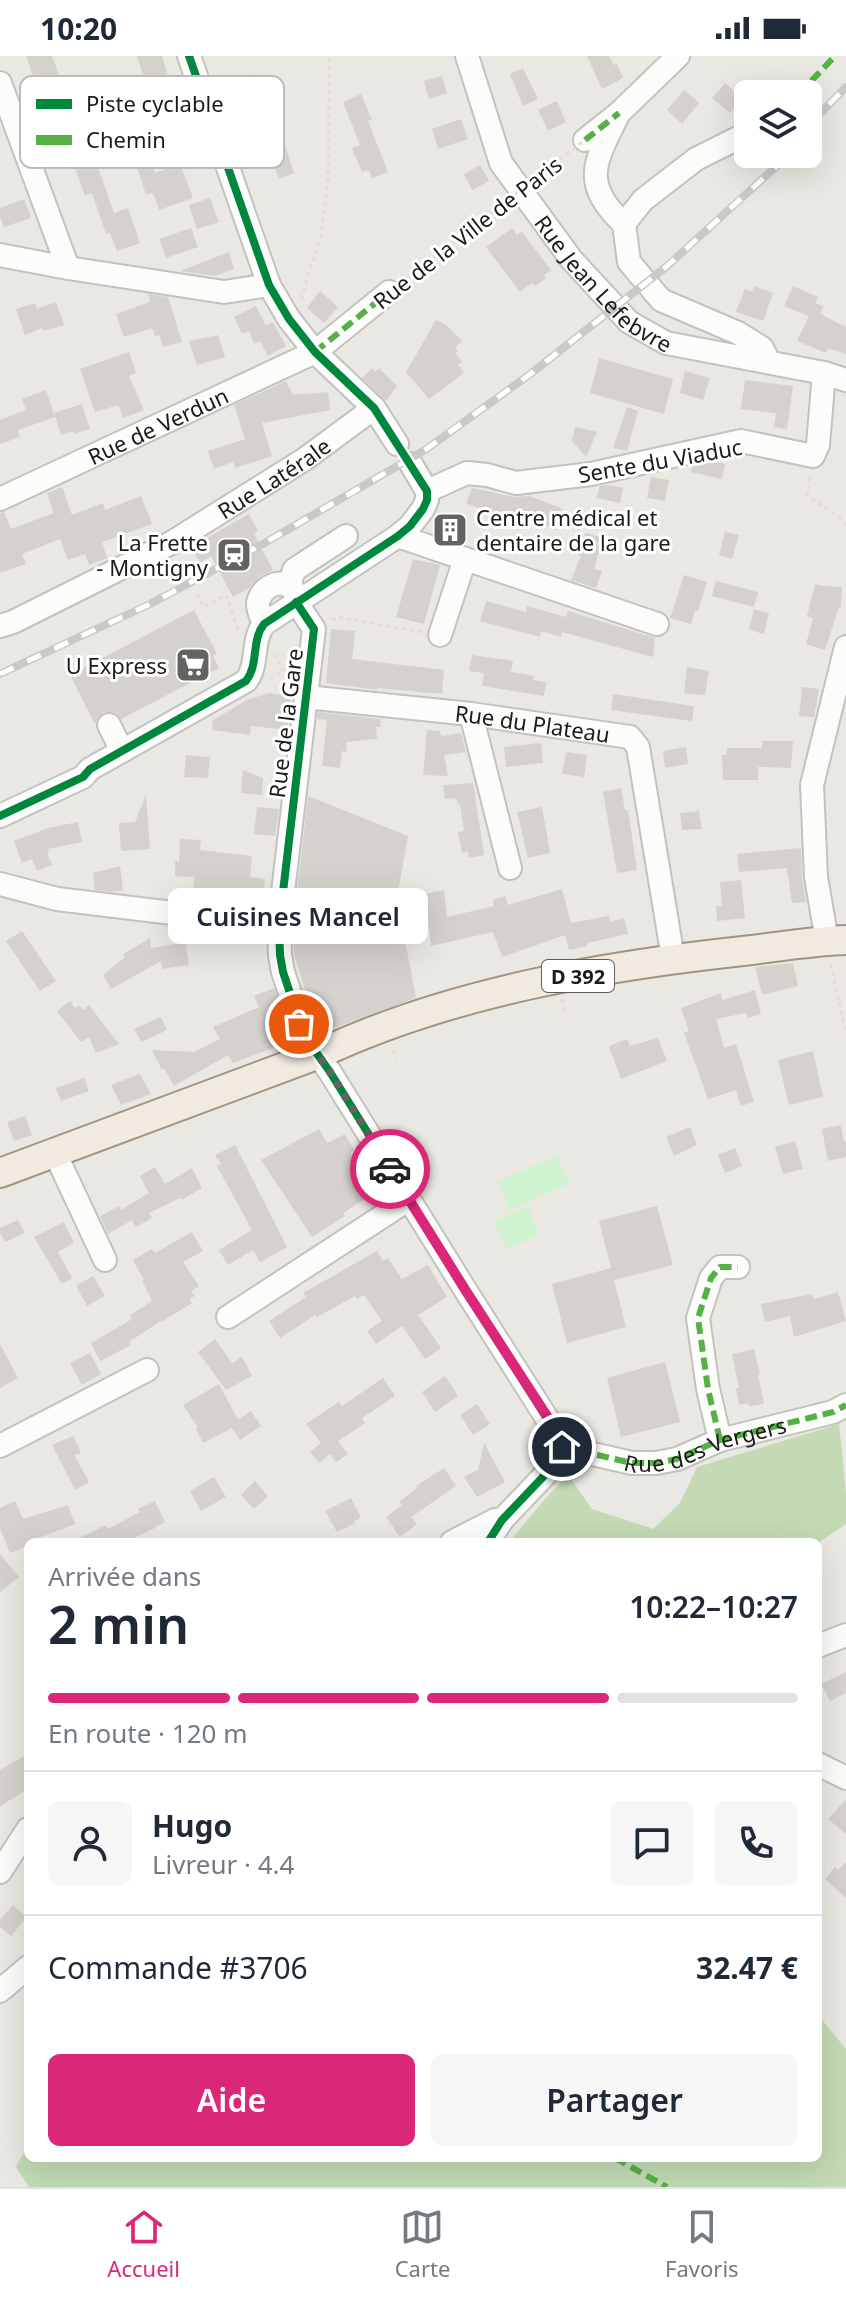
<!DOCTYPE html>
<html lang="fr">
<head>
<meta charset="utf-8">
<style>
  body { margin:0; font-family:"Noto Sans",sans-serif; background:#f6f6f7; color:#1f2937; height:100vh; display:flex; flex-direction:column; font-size:30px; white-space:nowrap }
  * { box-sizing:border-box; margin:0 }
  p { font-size:26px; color:#747a83 }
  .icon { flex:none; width:44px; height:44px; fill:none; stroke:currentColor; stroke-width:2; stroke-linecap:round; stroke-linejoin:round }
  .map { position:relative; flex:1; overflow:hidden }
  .panel { position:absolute; left:24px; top:1482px; width:798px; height:624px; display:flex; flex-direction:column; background:#fff; border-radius:12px; box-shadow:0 8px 32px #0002 }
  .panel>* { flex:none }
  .tools { position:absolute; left:734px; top:24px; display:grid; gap:16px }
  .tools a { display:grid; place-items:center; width:88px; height:88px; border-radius:12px; background:#fff; box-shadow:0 8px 32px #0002; font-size:40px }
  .pin { position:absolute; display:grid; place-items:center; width:68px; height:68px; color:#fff; margin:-34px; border:4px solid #fff; border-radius:50%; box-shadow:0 2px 8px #0007 }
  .courier { position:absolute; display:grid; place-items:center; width:80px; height:80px; margin:-40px; border:6px solid #db2777; border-radius:50%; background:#fff; color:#222; box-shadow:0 2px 10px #0007 }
  .bubble { position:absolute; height:56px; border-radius:12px; background:#fff; box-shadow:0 8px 32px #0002; font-size:26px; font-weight:600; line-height:56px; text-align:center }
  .head em { font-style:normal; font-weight:600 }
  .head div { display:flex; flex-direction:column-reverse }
  .head { display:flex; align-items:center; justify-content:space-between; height:136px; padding:0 24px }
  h1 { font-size:52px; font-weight:600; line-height:60px }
  .bar { display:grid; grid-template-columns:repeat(4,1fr); gap:12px 8px; align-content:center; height:96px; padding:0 24px }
  .bar i { height:10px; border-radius:6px; background:#e0e1e3 }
  .bar .active { background:#db2777 }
  .bar p { grid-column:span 4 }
  .line { display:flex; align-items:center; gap:20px; padding:0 24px; border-top:2px solid #e0e1e3 }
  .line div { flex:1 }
  .round { display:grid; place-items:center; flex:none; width:84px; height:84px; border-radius:12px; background:#f6f6f7 }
  .action { display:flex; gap:16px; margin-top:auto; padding:16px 24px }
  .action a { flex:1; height:92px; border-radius:12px; background:#db2777; color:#fff; font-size:32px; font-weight:600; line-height:92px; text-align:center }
  .action a+a { background:#f6f6f7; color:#1f2937 }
  .status { display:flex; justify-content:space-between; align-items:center; height:56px; padding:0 40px; background:#fff; direction:ltr }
  .status svg { height:22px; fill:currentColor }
  .dock { display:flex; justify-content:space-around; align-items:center; height:112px; border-top:2px solid #e0e1e3; background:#fff; font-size:22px; color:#747a83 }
  .dock a { display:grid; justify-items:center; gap:4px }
  .dock .active { color:#db2777 }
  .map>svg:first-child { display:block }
</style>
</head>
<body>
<div class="status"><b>10:20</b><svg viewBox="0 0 49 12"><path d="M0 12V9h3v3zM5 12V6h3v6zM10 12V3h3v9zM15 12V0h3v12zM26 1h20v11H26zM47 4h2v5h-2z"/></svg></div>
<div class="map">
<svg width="846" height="2131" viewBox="0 0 846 2131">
  <rect width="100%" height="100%" fill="#eae8e2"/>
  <path fill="#c3dab5" d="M839,1368l7,68v32l-28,19 -309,-1 36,-43 23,-24 24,34 61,20 27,-26 17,-36z
    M818,1959l28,34v138h-817l-13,-20 12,-23v14h790z"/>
  <path fill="#cef3ce" d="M557,1099l13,28 -60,27 -12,-28z
    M528,1151l11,28 -33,14 -12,-29z"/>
  <path fill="#d5d1cd" d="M26,0h26l10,27 4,-1 9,25 -3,1 19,56 5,-2 18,51 14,-5 12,35 -23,8 -7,-18 -4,1 -14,-41 -7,3 -15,-43 -7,3 -8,-24 4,-1 -19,-57 -7,2z
    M137,0h25l10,33 -38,12 -7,-21 16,-5z
    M587,0h22l5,9 3,-1 6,14 -21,11z
    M523,12l15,31 -15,7 -13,-32z
    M254,18l10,31 -15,5 -10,-32z
    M442,20l5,17 -18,6 -5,-18z
    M725,27l17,14 -12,16 -18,-15z
    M684,34l15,13 -17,21 -15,-14z
    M361,38l11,26 -4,1 20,51 -16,6 -3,-8 -7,2 -10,-24 8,-3 -17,-43z
    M557,45l9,21 -18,9 -10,-21z
    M461,63l7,20 -30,10 -6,-20z
    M281,76l13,41 -15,6 -7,-19 -3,1 -2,-6 -3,1 -6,-16z
    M142,78l13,39 25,-9 13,34 -34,12 -6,-17 -7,2 -18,-57z
    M480,109l9,16 -17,9 -8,-16z
    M210,142l9,24 -22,7 -8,-24z
    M24,143l7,19 -27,9 -4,-10v-9z
    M191,172l7,19 -32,11 -7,-19z
    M512,172l5,7 5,-3 29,38 -7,5 2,3 -11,8 -3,-3 -12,9 -34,-45z
    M229,196l5,17 -19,7 -35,-5z
    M754,230l19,7 -10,28 -27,-9 9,-23 7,3z
    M793,230l25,11 -3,6 8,3 -3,8 26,13v27l-18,-6 -2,5 -29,-12 12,-25 -25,-10z
    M320,235l18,16 -14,16 -17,-15z
    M148,238l20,3 14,45 -19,5 -4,-12 -4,1 -3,-8 -28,9 -8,-23 34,-12z
    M56,246l8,23 -20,6 -2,-3 -17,7 -9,-26 19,-6 2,6z
    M256,250l10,20 7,-4 13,24 -18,10 -8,-15 -6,3 -5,-13 -7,3 -8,-17z
    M436,264l10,5 16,16 -7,7 3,3 -3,2 7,9 -4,3 6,8 -35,26 -23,-27z
    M218,279l7,22 -28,8 -8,-24z
    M129,296l7,21 -7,3 15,34 -21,8 -5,-13 -23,7 -15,-43z
    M599,302l74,21 -9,35 -74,-21z
    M372,312l3,4 4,-4 18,18 -11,15 -24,-23z
    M685,315l25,7 -7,22 -23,-7z
    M745,324l48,6 -6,43 -13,-2 2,-14 -35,-4z
    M286,325l7,14 35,-3 2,18 -68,13 10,33 -37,12 -2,-6 -19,7 -6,-18 37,-12 -11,-34z
    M46,334l9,27 -37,13 2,7 -20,7v-24l26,-10 -4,-11z
    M82,348l8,25 -16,5v-3l-13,4 -7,-22z
    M627,351l11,4 -11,40 -14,-3z
    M575,371l22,5 -11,25 -14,-16z
    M714,405l11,3 -3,15 -31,-7 1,-6z
    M651,421l18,3 -4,21 -18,-3z
    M608,429l15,3 -3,15 -24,-5 4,-12z
    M62,431l10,28 31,-12 2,7 36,-14 11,28 -50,18 5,16 -18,7 -4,-11 -17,6 -8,-21 -38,15 4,10 -26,9v-60l4,-1 7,17 43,-16 -7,-20z
    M472,432l41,9 16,-1 32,12 1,8 -6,14 -48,-20 -3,9 -39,-16z
    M249,458l9,17 -4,3 19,36 -13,6 -11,12 -16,9 -22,-41 -11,7 -9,-16z
    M444,458l20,7 -7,20 -20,-7z
    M725,476l14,3 -7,24 -13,-4z
    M587,477l16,5 -9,31 8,2 -6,17 -25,-8 10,-24 -4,-1 7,-20z
    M413,503l27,6 -16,59 -28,-7z
    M684,519l23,7 -9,29 -3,-1 -4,14 -21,-6z
    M716,525l42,11 -4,15 -42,-11z
    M815,528l8,2 19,1 -1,20h-2l-14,43 -19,-6 7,-26 -6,-2z
    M486,545l40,11 1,-6 39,11 2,-6 87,27 -2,19 -91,-25 -1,5 -20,-6 -1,6 -60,-16z
    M754,553l15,4 -5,21 -15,-4z
    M194,554l23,44 -4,2 6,12 -98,51 -5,-6 -13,-1 -5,5 -3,7 -25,-49z
    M331,573l24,2 -3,28 92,11 -2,24 -65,-6 1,2 -52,-7z
    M472,599l41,6 -2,11 23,4 -1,4 13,2 -2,14 -62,-10 2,-13 -15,-2z
    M687,611l22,4 -4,24 -21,-2z
    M802,631l17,2 -5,28 -15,-1z
    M269,637l19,3 3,4 -3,30 -37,-4 -1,9 -38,-5 1,-10 34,-20z
    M613,638l81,12 -2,15 -81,-11z
    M318,656l62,7 1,8h-5l1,12 -31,3 1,10 -5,-1 -2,17 -18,-2 5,-46 -10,-1z
    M427,674l13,1 1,5 20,-3 5,19 -22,3 4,21 -25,-1z
    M762,685h31l-2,27 -33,-1v13h-35l-1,-25h4l1,-7h35z
    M541,687l2,20 -37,4 -2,-20z
    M686,691l2,17 -23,4 -2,-17z
    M566,696l21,3 -3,22 -22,-3z
    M186,699l24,2 -2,21 -24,-1z
    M243,714l20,8 -1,17 -21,-2z
    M473,727l11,72 -15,3 -1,-6 -6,1 -4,-21 6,-1 -4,-27h-2l-2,-6 -11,1 -2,-14z
    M621,732l4,22h3l9,60 -20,3 -14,-81z
    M146,739l4,54 -29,2 -2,-28 16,-1z
    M308,740l100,40 -11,62 19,100 -79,29h-15l-7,-4 -21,-69 -1,-27z
    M257,751l22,2 -4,27 -21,-2z
    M542,751l8,46 -22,5 -11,-46z
    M699,755l3,18 -20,1 -2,-17z
    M78,766l4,20 -34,7 1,3 -2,1 5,12 -15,6 -5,-12 -10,4 -8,-22 34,-13z
    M180,783l21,1 -1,10 52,6 -2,21 15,2 -2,18 -70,-8 1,-12 -19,-1v-15l4,1z
    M801,792l1,30 4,24 -14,1 -5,-35 -48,4 -2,-18z
    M120,810l3,24 -11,2 -17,-2 -2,-17z
    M741,824l4,38 -28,3 -1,-15h6l-2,-24z
    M562,833l9,34 38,-7 1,6 14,-4 4,16 -41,9v3l-18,4 -4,-15 -63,22 -9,-25 -62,14 -6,-52 19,-4 3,27 47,-11 -1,-6 12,-4 3,9z
    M22,875l34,50 -16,10 -34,-50z
    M150,882l1,10 41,-7 -6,5 3,19 -27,4 -1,-8 -50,28 -8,-14 22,-18 -2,-3z
    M793,907l5,23 -36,9 -7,-28z
    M274,932l15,46 -6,10 -50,19 -5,-8 -54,31 -10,-18 -2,2 -10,-20 42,2 26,-13 -7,-12 46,-20 -5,-11z
    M755,934l6,24 -13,4 -2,-5 -30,6 8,29 12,-4 18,58 -13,4 -5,-16 -28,9 -24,-66 5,-2 -8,-23 40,-15 1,7z
    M70,945l5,7 4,-3 4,5 6,-5 30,39 -23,9 -7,-16 -8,5 -24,-31z
    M161,961l6,13 -25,12 -8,-13z
    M658,982l9,23 -46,18 -12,-33 18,-7 3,7z
    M813,995l10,46 -34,8 -11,-45z
    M140,1018l11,20 -30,11 -10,-20z
    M84,1022l5,13 -28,10 -5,-13z
    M25,1060l7,19 -18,6 -7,-19z
    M841,1069l3,17 2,-1v16l-18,4 -6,-32z
    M690,1071l7,18 -23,11 -8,-19z
    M319,1073l8,14 18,-9 9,16 -4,3 24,40 -31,20 2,3 -33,21 -51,-77z
    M795,1085l8,28 -20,5 -8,-27z
    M235,1089l52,102 -27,15 -7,-12 -25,15 -9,-15 33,-20 -35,-64 4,-2 -6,-9z
    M735,1092l7,18 -17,7 -7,-18z
    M155,1111l10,17 27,-16 10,20 -20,12 -2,-2 -31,15 3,5 -16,9 -4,-7 -24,14 -8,-18 19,-10 2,4 28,-17 -9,-17z
    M657,1150l16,59 -59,15 12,47 -59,16 -15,-59 59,-16 -12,-47z
    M18,1164l7,13 -20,9 -5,-9v-5z
    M64,1166l10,21 -16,9 14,26 -10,6 -28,-47z
    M192,1176l11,19 -20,11 16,24 -8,5 4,5 -6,3 3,4 -29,18 -1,-1 -33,22 2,3 -31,16 -9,-18 41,-24 -2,-4 22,-14 -10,-20 2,-1 -11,-20 19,-11 3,4z
    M377,1195l6,10 5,-3 14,21 26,-14 19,32 -29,18 23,33 -16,11 -23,-33 -26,18 -9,-13 15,-10 -18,-26 -7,4 -2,-3 -38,21 -2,-2 -35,23 -11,-17 37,-24 -3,-4z
    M93,1220l12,20 -18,10 -11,-20z
    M838,1236l8,29 -52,16 -4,-21 -25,6 -4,-18 51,-10 2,5z
    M215,1283l17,24 10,-6 10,19 -26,14 -28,-38z
    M0,1288l18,34 -18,10z
    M754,1293l6,26h-2l6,29 -15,2 -1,-3 -9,2 -3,-17h3l-7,-34z
    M90,1297l11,21 -19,11 -12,-22z
    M665,1306l15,60 -59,15 -14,-59z
    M445,1320l13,20 -23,16 -13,-20z
    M383,1322l12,18 -33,22 3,5 -27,18 10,13 -12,8 -6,-8 -11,9 -9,-11 11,-9 -15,-19 33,-22 3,4z
    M219,1328l19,36 13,-9 10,15 -21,14 -8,-12 -29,15 -7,-14 2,-1 -15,-23z
    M477,1348l13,20 -17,11 -13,-20z
    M73,1380l8,17 -7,2 15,27 -14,8 -23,-45z
    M484,1387l21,39 -28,15 -13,-20 14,-7z
    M444,1412l12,18 -45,31 6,7 -17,13 -14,-20 16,-12 -3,-3 18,-14 -1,-2z
    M214,1421l12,20 -25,14 -11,-20z
    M255,1425l13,15 -14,13 -13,-14z
    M351,1442l10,20 -7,3 1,2 -18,9 -12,-21z
    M15,1445l8,18 45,-14 7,19 -39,15 1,3h-9v4l-18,7 -10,-25v-20z
    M155,1445l10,21 -14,8 -26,12h-54l35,-17 2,4 32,-17 -2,-3z
    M0,1498l19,23 -19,15z
    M846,1616v21l-16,8 -9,-17z
    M28,1698v35l-28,17v-36z
    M846,1743v35l-18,-15z
    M846,1806v36l-21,-19 10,-12 3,3z
    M13,1849l14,12 -16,19 -11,-9v-7z"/>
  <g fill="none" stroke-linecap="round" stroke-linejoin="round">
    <defs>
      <g id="minor">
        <path d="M189,0l80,229 20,34 26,33 59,56 23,36"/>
        <path id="s1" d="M467,0l34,107 70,96 58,63 37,21 158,30 22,7"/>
        <path d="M0,27l68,185"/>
        <path d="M619,57c-23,47 -40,70 5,111l5,38 32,38 77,33 24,15 7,14"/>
        <path d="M585,84l34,-27 59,-57"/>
        <path d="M624,168l19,-24 53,-41 44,-22"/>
        <path d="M0,199l68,13 156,24 45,-7"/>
        <path d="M427,435l40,-18 20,2 29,8 75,-9 150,-33 72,15 5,-11 6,-72"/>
        <path id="s2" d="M0,443l315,-147 74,-60"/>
        <path d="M398,480l259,88"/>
        <path d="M289,530l5,-16 52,-34"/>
        <path d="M296,546l18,27 -35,297 1,29 3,17 21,63 26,37 136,219 94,148 2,8 -2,12 -58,61 -14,22"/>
        <path d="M264,568c-2,-6 -6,-13 -6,-19 0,-13 16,-26 29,-20 6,3 10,9 13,15"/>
        <path id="s3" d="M0,570l13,-4 158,-79 134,-84 69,-51"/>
        <path d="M440,579l25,-76"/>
        <path id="s4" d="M306,641l165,17 159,23 8,10 35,211"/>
        <path d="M471,658l39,154"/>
        <path d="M109,669l13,26"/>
        <path d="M0,760l83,-39 7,-8 156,-88c13,-16 5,-41 18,-57l134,-88 12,-10 13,-17 4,-9v-9l-16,-27"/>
        <path d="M0,828l57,15 222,27"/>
        <path d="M827,885l-11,-64 -4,-92 34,-138"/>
        <path d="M55,1097l50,107"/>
        <path d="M228,1261l181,-118"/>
        <path d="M720,1384l-12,-51 -10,-71 13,-40 9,-11h18"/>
        <path d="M0,1390l147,-76"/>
        <path d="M562,1391l70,16h24l21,-4 43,-19 113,-28 13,-7"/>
        <path d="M452,1486l43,-22h7"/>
        <path d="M818,1590l28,-11"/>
        <path d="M818,1708l28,14"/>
        <path d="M0,1816l28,-43"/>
        <path d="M0,1935l28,-24"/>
      </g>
      <path id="major" d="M0,1117l319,-119c129,-61 283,-88 424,-103 34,-4 69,-10 103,-11"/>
    </defs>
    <use href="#minor" stroke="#c2c2bf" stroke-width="26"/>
    <use href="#major" stroke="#9f9580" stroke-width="32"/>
    <path stroke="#ead9d6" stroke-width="3" stroke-dasharray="4 4" stroke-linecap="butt" d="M301,243l20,-63 7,-56 1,-124
      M810,421l-3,18 33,23 6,7
      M197,538l7,13 22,-12 12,34
      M332,564l5,-3 85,15
      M274,598l14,25
      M270,623l13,-8
      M831,908l15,71
      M562,943l3,14
      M393,994l3,9"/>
    <use href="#minor" stroke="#fcfcfb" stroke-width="22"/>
    <use href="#major" stroke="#f0eae1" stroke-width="28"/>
    <defs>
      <path id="rail" d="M808,70l38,-39
        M0,618l150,-70 111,-59 164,-95 104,-75 137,-108 124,-113"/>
    </defs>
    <use href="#rail" stroke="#c9c9c8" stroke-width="8"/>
    <use href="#rail" stroke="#fff" stroke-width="5" stroke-dasharray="15" stroke-linecap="butt"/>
    <path stroke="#ead9d6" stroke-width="3" stroke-dasharray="4 4" stroke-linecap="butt" d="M389,236l196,-152"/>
    <g stroke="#55b145" stroke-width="6" stroke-dasharray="12 6" stroke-linecap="butt">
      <path d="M799,38l36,-38"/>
      <path d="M740,81l8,-5"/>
      <path d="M585,84l34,-27"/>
      <path d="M315,296l74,-60"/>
      <path d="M720,1384l-12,-51 -10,-71 13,-40 9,-11h18"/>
      <path id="s5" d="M562,1391l70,16h24l21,-4 43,-19 113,-28 13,-7"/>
      <path d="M615,2102l52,29"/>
    </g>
    <defs>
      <path id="cycleway" d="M296,546l18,27 -35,297 1,29 3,17 21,63 26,37 136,219 94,148 2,8 -2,12 -58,61 -14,22
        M0,760l83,-39 7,-8 156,-88c13,-16 5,-41 18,-57l134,-88 12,-10 13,-17 4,-9v-9l-53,-83 -59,-56 -26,-33 -20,-34 -80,-229"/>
    </defs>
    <use href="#cycleway" stroke="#fff" stroke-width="13"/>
    <use href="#cycleway" stroke="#00873e" stroke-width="8"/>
  </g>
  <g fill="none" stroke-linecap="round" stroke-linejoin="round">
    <path stroke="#636361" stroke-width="8" stroke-dasharray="0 14.4" d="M299,968l5,11 26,37 60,97"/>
    <path stroke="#db2777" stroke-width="10" d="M390,1113l76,122 90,139 6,17"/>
  </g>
  <defs>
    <symbol id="building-square" viewBox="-11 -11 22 22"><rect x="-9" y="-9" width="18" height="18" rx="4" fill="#636361" stroke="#fff"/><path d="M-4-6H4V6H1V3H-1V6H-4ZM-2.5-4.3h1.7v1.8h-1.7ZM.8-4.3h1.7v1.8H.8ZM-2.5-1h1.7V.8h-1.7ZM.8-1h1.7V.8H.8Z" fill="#fff"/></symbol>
    <symbol id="station-square" viewBox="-11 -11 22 22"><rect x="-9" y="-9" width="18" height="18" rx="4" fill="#636361" stroke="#fff"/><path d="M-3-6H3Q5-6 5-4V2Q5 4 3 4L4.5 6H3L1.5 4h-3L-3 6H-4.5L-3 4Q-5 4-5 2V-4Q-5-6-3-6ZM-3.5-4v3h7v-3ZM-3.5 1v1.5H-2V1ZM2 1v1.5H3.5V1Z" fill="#fff"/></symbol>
    <symbol id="supermarket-square" viewBox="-11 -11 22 22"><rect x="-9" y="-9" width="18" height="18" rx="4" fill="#636361" stroke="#fff"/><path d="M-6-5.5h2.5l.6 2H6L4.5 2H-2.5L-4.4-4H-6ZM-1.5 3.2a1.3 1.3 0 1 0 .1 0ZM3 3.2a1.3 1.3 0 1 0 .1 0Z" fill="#fff"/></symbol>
  </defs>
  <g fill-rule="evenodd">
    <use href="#building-square" x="430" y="454" width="40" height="40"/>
    <use href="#station-square" x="214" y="479" width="40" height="40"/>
    <use href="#supermarket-square" x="173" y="589" width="40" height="40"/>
  </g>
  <g text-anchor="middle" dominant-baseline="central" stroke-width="6" stroke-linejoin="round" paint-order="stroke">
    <rect fill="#fff" stroke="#5f5f5f" stroke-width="2" x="542" y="904" width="72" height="32" rx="6"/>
    <g font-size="20" font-weight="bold" fill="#1b1b1b">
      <text x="578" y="920">D 392</text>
    </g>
    <g font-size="22" fill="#1b1b1b" stroke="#fff">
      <text transform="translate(467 176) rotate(-38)">Rue de la Ville de Paris</text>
      <text stroke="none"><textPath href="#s1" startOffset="272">Rue Jean Lefebvre</textPath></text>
      <text stroke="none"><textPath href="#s2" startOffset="174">Rue de Verdun</textPath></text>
      <text transform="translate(660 404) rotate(-10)">Sente du Viaduc</text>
      <text stroke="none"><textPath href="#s3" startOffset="312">Rue Latérale</textPath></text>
      <text transform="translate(285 667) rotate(-83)">Rue de la Gare</text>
      <text stroke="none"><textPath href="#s4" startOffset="228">Rue du Plateau</textPath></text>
      <text stroke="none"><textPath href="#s5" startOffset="148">Rue des Vergers</textPath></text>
    </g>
    <g font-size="22" fill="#1b1b1b" stroke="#fff" text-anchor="end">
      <text x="476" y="461" text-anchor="start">Centre médical et<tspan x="476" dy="25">dentaire de la gare</tspan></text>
      <text x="208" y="486">La Frette<tspan x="208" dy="25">- Montigny</tspan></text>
      <text x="167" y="609">U Express</text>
    </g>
  </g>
  <rect x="20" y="20" width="264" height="92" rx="12" fill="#fff" stroke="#bbb" stroke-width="2"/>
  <rect x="36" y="43" width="36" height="10" fill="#00873e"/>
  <rect x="36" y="79" width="36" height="10" fill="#55b145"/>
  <g font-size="22" fill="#1b1b1b">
    <text x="86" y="56">Piste cyclable</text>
    <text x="86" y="92">Chemin</text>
  </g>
</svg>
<div class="tools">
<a><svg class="icon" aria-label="layers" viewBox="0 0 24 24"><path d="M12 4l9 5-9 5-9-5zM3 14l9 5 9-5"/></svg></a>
</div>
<div class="pin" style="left:299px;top:968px;background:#ea580c"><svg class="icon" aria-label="bag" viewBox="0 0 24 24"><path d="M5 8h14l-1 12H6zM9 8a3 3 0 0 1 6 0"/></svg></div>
<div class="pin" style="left:562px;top:1391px;background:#1f2937"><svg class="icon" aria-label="home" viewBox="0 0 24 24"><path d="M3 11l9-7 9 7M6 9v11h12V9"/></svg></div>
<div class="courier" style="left:390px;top:1113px"><svg class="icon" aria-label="car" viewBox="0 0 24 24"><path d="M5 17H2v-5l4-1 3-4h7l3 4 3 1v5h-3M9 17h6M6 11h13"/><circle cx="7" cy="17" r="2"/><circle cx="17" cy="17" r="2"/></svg></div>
<div class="bubble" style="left:168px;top:832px;width:260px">Cuisines Mancel</div>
<section class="panel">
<div class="head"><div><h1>2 min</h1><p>Arrivée dans</p></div><em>10:22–10:27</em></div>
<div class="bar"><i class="active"></i><i class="active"></i><i class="active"></i><i></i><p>En route · 120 m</p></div>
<div class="line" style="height:144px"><a class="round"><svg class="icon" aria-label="person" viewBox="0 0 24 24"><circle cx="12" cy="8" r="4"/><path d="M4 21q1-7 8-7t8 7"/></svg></a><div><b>Hugo</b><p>Livreur · 4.4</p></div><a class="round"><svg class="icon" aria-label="chat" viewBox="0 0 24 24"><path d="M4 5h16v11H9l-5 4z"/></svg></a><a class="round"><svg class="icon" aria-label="phone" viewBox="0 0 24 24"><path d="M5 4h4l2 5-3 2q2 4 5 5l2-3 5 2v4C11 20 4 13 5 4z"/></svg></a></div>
<div class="line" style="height:104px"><div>Commande #3706</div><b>32.47 €</b></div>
<div class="action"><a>Aide</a><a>Partager</a></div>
</section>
</div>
<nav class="dock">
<a class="active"><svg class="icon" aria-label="home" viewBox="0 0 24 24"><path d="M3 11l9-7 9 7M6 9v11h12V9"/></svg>Accueil</a>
<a><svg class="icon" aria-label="map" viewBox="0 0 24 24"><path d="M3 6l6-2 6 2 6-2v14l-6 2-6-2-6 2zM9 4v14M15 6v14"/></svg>Carte</a>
<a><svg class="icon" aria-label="saved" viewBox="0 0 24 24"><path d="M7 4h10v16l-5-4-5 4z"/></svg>Favoris</a>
</nav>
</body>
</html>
